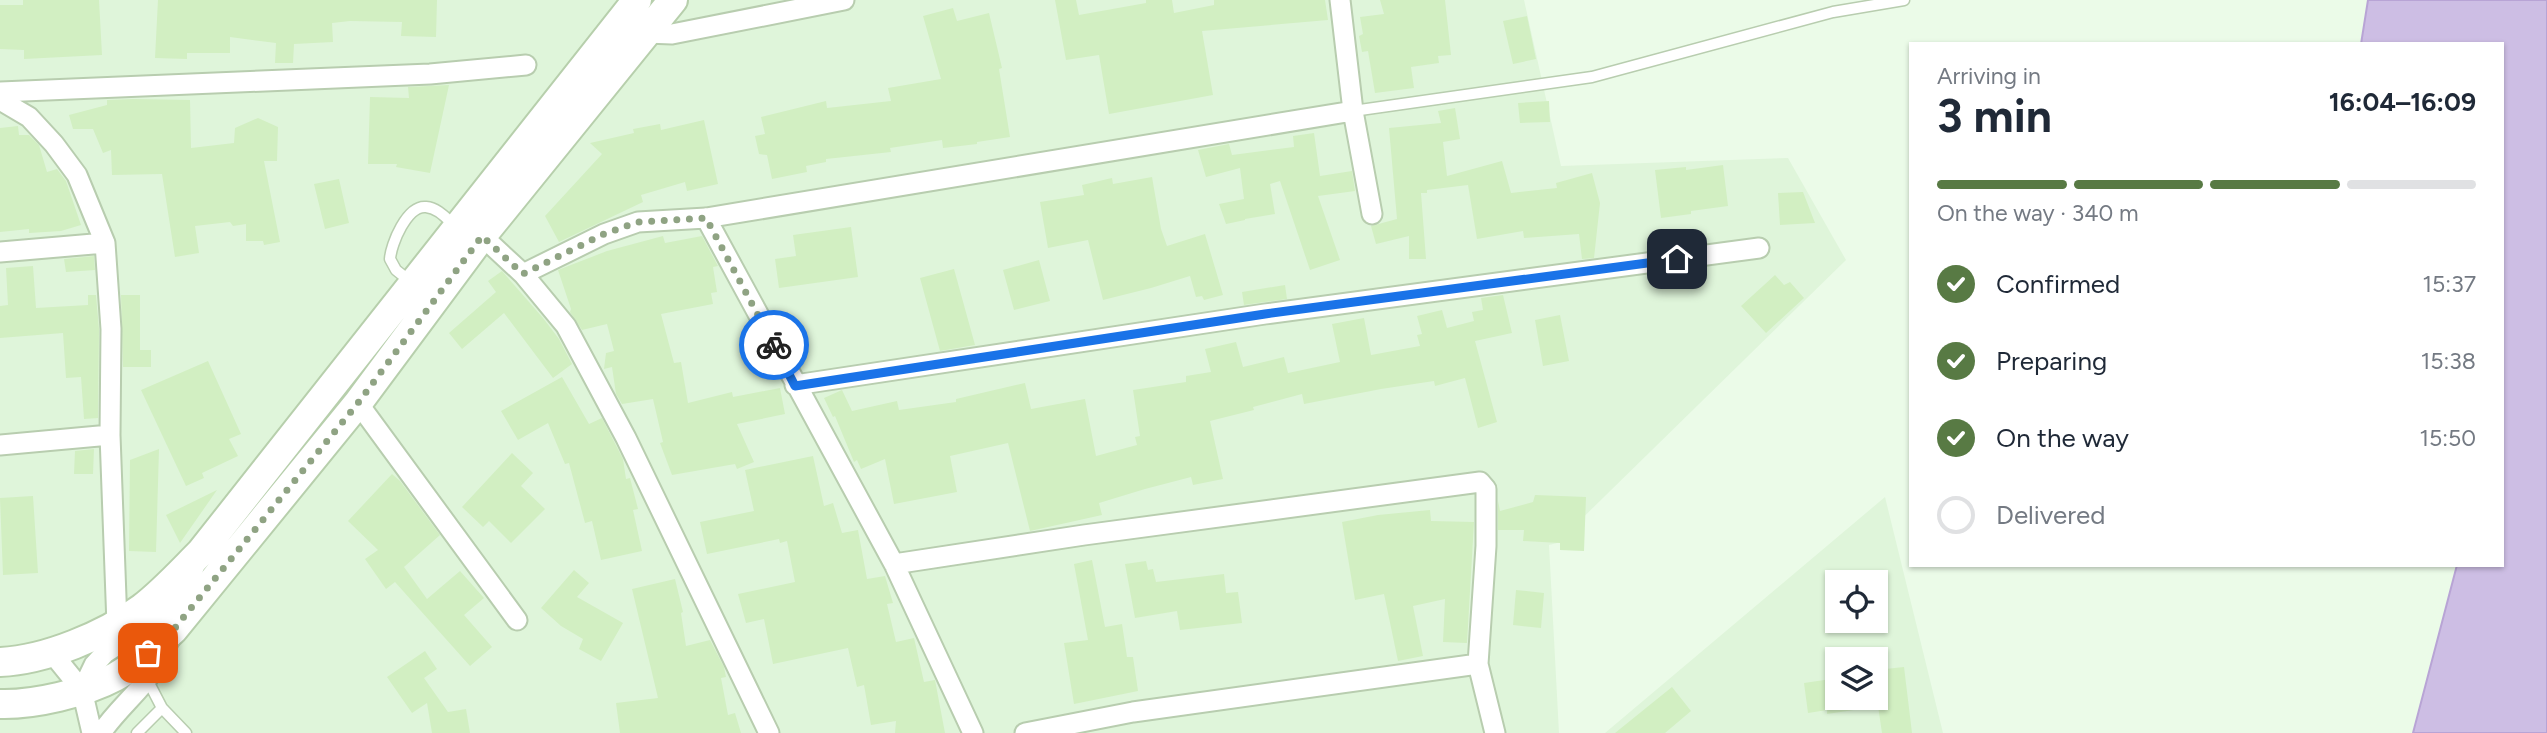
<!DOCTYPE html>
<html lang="en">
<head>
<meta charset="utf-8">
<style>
  body { margin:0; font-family:Figtree,sans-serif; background:#f6f6f7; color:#1f2937; height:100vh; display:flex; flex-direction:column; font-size:26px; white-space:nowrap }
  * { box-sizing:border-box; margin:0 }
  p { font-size:23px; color:#747a83 }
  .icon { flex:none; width:38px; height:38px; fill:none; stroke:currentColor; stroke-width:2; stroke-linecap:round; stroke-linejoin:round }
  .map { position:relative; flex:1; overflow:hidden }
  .panel { position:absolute; left:1909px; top:42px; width:595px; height:525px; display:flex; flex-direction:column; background:#fff; border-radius:0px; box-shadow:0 2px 5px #0004 }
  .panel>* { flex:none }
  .buttons { position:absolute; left:1825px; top:570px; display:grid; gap:14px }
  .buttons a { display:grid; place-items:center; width:63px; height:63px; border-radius:0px; background:#fff; box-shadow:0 2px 5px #0004; font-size:35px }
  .pin { position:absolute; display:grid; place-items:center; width:60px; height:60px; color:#fff; margin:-30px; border-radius:14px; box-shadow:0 4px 10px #0006 }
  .courier { position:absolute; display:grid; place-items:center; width:70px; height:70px; margin:-35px; border:5px solid #1a73e8; border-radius:50%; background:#fff; color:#222; box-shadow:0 2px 9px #0007 }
  .head em { font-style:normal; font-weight:700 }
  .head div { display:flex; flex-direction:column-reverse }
  .head { display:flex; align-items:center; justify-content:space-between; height:119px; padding:0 28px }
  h1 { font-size:46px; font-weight:700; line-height:52px }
  .bar { display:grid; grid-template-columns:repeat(4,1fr); gap:10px 7px; align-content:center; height:84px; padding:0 28px }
  .bar i { height:9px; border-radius:5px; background:#e0e1e3 }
  .bar .selected { background:#587a44 }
  .bar p { grid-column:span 4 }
  ol { padding:0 28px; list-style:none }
  li { display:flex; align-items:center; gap:21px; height:77px }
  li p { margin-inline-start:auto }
  li .icon { padding:7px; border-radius:50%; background:#587a44; color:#fff; stroke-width:4 }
  li:last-child { color:#747a83 }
  li i { width:38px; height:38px; border:4px solid #e0e1e3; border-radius:50% }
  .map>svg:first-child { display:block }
</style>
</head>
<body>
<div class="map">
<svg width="2547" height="733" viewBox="0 0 2547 733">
  <rect width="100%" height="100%" fill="#ebfbe8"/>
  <path fill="#dff5da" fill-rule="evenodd" d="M0,0h1524l37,166 227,-8 58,102 -289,283 -8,2 10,188h-1559z
    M1885,497l58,236h-338zM1838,583h38v38h-38zM1838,660h38v38h-38z"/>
  <path fill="#cdbee4" stroke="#b8a4d5" stroke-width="2" d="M2368,0h179v733h-134l44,-168h45v-521h-141z"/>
  <path fill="#d2efc2" d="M23,0h76l3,55 -78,4v-9l-24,-1v-44h23z
    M158,0h279l-1,37 -35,-1 1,-14 -52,-1 -18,2 1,19 -39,2 -1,19h-18l1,-20 -46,-6v16h-43v6l-32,-1z
    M1055,0h21l3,15 67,-12v-3h26l2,13 40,-8v-5h111l3,20 -126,11 11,64 -104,19 -10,-59 -33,5z
    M1380,0h65l6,55 -13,1 1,7 -28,4 3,21 -39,5 -7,-42 -6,1 -3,-16 4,-2 -3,-17 24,-3z
    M953,8l4,13 32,-8 13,55 -3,1 11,68 -33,5v2l-34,4 -1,-8 -52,8 1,4 -65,7v3l-20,4 1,6 -35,7 -5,-24 -8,-1 -4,-18 10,-2 -4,-17 65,-16 1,7 64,-7 -3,-13 53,-9 -18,-63z
    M1527,16l9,43 -23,5 -10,-43z
    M449,85l-19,88 -34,-6 1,-3h-29l2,-67 39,1 -1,-11z
    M133,99l57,1 1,48 43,-5 1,-15 23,-10 20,9 -1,34h-13l16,81 -16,3 -1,-4h-17v-17l-13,2 -3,-4 -35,4 4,27 -24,4 -13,-83 -50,1 -1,-25 -8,3 -10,-24h-20l-4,-14 38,-10v-5z
    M1549,101l1,21 -30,1 -2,-20z
    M1455,108l5,31 -17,3 4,34 55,-15 9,32 46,-5 -1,-5 36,-10 8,30 -6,55 -12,1 -3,-25 -55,4 -1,-7 -46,8 -9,-54 -41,5v3h-6l5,66h-17v-23l-33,8 -5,-18 26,-7 -8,-91 52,-5 -3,-12z
    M704,120l14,64 -31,7 -2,-9 -44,13 2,7 -84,40 -14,-26 57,-62 -12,-11 44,-10 -1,-4 27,-5 1,6z
    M18,126l1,9h10l10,10 8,27 10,-3 9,12 15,44 -20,6 -32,2v-4l-29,3v-104z
    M1314,133l6,43 32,-5 3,20 -37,5 22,64 -30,10 -30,-89 -10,3 5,30 -30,5v1l-19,4 -7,-20 25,-5 -4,-31 -34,9 -8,-27 31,-6 3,11 62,-8 -1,-11z
    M1723,165l5,41 -37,5v3l-30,4 -6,-48 31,-3v3z
    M1152,177l9,52 6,17 38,-12 18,61 -19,5 -2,-4 -6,1 -6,-21 -39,12 -48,12 -15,-60 -40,8 -8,-46 44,-7 -2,-10 30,-7 1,6z
    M339,179l10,44 -24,6 -11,-45z
    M1803,192l12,31 -35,2 -2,-32z
    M851,227l7,50 -79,11 -4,-29 21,-3 -3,-21z
    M663,236l2,7 37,-7 16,30 -5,1 4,25 -6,1 2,11 -52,10 13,49 7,-1 7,41 44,-11 1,5 47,-9 5,26 -48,10 17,38 -17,7 -2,-5 -63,11 -12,-32 3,-1 -10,-43 -31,5 -6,-10 -4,-27 -8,2 2,-16 8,-2 -7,-27 -25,6 -12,-18 1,-3 -13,-39 49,-19z
    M94,256l1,14 -29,2 -2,-13z
    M1039,260l11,41 -36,9 -11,-40z
    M33,266l3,42 52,-3v-10h8l3,34 -1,89 -14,1 -3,-42 -15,1 -3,-45 -63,5v-32l8,-1 -2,-37z
    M954,269l21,76 -35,6 -20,-73z
    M502,271l41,47 16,21 13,25 -19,14 -49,-65 -42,36 -13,-16 47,-41 -8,-11z
    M1775,275l9,10 6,-3 14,16 -38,35 -25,-27z
    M1285,285l2,14 -43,6 -2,-13z
    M121,295h19v55h11v17h-28z
    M1503,295l9,38 -37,8 22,81 -19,6 -13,-50 -30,8 -1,-5 -53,8 -77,15 -2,-10 -49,13 1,3 -44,11 13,58 -30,6 -2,-8 -46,12 -46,14 3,12 -72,16 -22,-88 -58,13 7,36 -63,12 -9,-45 -24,10 -4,-9 -3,2 -19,-46 -2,1 -9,-19 18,-8 10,21 45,-10 2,9 57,-8v-3l69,-16 6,26 54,-10 11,57 41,-11 -2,-8 5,-1 -7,-46 53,-8v-6l25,-4 -6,-23 31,-7 7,25 41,-10 4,16 52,-11 -8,-38 32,-6 7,37 49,-9 -3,-11 5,-1 -5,-18 25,-6 5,18 27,-7 -2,-9 11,-2 -2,-12z
    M1560,315l9,46 -26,5 -8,-46z
    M208,361l33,73 -12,5 9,17 -36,17 2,5 -18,8 -45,-96z
    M562,377l27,47 13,-6 21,41 3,20 4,-1 8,31 -5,1 9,41 -41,9 -9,-39 -7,2 -16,-60 -4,1 -17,-41 -30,17 -17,-29z
    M94,449l-1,25h-19l1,-23z
    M159,449l-3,103 -27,-1 1,-91z
    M512,453l21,20 -12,13 24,23 -34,34 -22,-22 -6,6 -21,-20z
    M813,456l11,50 9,-3 9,30 16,-3 9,49 18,-3 8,27 -6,1 9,38 18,-4 10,44 11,-2 10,53h-50l1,-12 -25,4 -7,-40 -7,2 -9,-39 -75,16 -9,-45 -18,4 -8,-29 57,-12 -8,-41 -7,2 -1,-4 -72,15 -7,-32 54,-11 -9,-41z
    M392,474l8,7 40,54 -36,32 23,32 33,-28 24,27 -20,17 28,32 -22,19 -75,-84 -9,7 -21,-30 13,-9 -30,-29z
    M217,490l-37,53 -14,-28z
    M1535,495l51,2 -2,54 -24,-1v-7l-37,-2 1,-11h-26v-29l2,10 33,-9z
    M33,496l5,77 -35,2 -3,-77z
    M1430,510l1,11 43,1 -7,121 -24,-1 2,-43 -32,7 10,50 -25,5 -14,-67 -29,6 -13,-78 36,-7z
    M1092,560l13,67 17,-3 5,33h6l5,34 -64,13 -10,-61 24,-3 -14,-76z
    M1146,561l2,9 5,-1 3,13 68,-8 2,19 12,-1 4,31 -62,7 -3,-19 -42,7 -10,-54z
    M574,570l15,13 -12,14 46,26 -22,38 -22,-12 4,-10 -22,-13 -20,-18z
    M675,579l8,33 -2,1 5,33 24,-6 14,27 2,10 -5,1 7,37 7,-2 6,20h-121l-4,-30 42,-5 -26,-109z
    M1516,590l28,3 -3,35 -28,-3z
    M425,651l12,18 -13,9 24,34 18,-3 4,24h-38l-5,-30 -15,10 -25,-36z
    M1904,667l8,66h-30l-4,-27 -2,1v-37z
    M1838,678v20h35l1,9 -47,7v-4l-19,3 -4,-30z
    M1672,687l19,24 -26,22h-50z"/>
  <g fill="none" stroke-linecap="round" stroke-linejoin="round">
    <defs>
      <path id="lane" d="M1353,111l239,-34 241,-65 71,-12
        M411,282l-15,-12 -6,-11c1,-15 17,-54 36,-52 12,1 20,11 28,18
        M162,708l24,25
        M137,733l25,-25 -15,-29"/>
      <path id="street" d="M1340,0l13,111 19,103
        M646,33l26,1 172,-34
        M0,92l430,-18 96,-9
        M0,100l29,17 25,27 23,31 28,68 6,86 -1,106 7,190
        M706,218l188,346 79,169
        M482,236l41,38 43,52 60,112 143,295
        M0,252l105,-9
        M523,274l81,-40 34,-12 68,-4 647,-107
        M795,385l470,-71 494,-66
        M358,403l159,217
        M0,445l110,-10
        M894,564l190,-29 396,-53 6,7v57l-8,118 17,69
        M52,653l30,37 10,43
        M82,690l12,-25 11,-12 50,-32 27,-30 12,-23
        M101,733c13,-19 29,-33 44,-51 10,-13 17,-28 25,-43
        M1025,733l108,-21 345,-48"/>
      <path id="secondary" d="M0,662c46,-2 105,-27 142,-54 21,-16 40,-37 59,-56l436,-552
        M0,704c34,1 85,-11 115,-27 22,-12 41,-31 59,-48l184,-226 124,-167 191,-236"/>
    </defs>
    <use href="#lane" stroke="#b8cdaf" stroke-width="13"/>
    <use href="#street" stroke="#b8cdaf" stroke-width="23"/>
    <use href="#secondary" stroke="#b7cfac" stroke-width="32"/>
    <use href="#lane" stroke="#fff" stroke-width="10"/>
    <use href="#street" stroke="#fff" stroke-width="19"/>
    <use href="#secondary" stroke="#fff" stroke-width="28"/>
  </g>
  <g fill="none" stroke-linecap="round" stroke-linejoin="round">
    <path stroke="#8fa383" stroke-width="7" stroke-dasharray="0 12.6" d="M148,653l26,-24 184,-226 124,-167 41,38 81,-40 34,-12 68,-4 68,127"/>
    <path stroke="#1a73e8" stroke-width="9" d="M774,345l21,41 470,-72 412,-55"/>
  </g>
</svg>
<div class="buttons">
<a><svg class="icon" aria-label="locate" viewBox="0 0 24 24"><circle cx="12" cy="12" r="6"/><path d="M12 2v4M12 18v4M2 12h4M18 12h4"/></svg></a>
<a><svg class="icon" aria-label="layers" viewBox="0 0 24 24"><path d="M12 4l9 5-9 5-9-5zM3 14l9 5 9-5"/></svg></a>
</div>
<div class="pin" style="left:148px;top:653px;background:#ea580c"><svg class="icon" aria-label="bag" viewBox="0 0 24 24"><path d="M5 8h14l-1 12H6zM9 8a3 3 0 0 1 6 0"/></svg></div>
<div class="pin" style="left:1677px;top:259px;background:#1f2937"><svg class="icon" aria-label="home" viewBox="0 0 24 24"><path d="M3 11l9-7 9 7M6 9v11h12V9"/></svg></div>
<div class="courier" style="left:774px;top:345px"><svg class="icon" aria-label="bike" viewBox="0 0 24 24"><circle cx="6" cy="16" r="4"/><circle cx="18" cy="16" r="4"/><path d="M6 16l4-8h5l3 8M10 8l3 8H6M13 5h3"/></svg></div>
<section class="panel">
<div class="head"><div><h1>3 min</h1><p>Arriving in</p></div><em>16:04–16:09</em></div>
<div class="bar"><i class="selected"></i><i class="selected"></i><i class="selected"></i><i></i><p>On the way · 340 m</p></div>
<ol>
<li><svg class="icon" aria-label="check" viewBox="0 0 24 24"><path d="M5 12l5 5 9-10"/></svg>Confirmed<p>15:37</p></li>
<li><svg class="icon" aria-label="check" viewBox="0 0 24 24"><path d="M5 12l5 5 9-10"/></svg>Preparing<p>15:38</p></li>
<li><svg class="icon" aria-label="check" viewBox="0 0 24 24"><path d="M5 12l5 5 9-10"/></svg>On the way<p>15:50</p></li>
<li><i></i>Delivered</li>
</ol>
</section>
</div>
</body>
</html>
